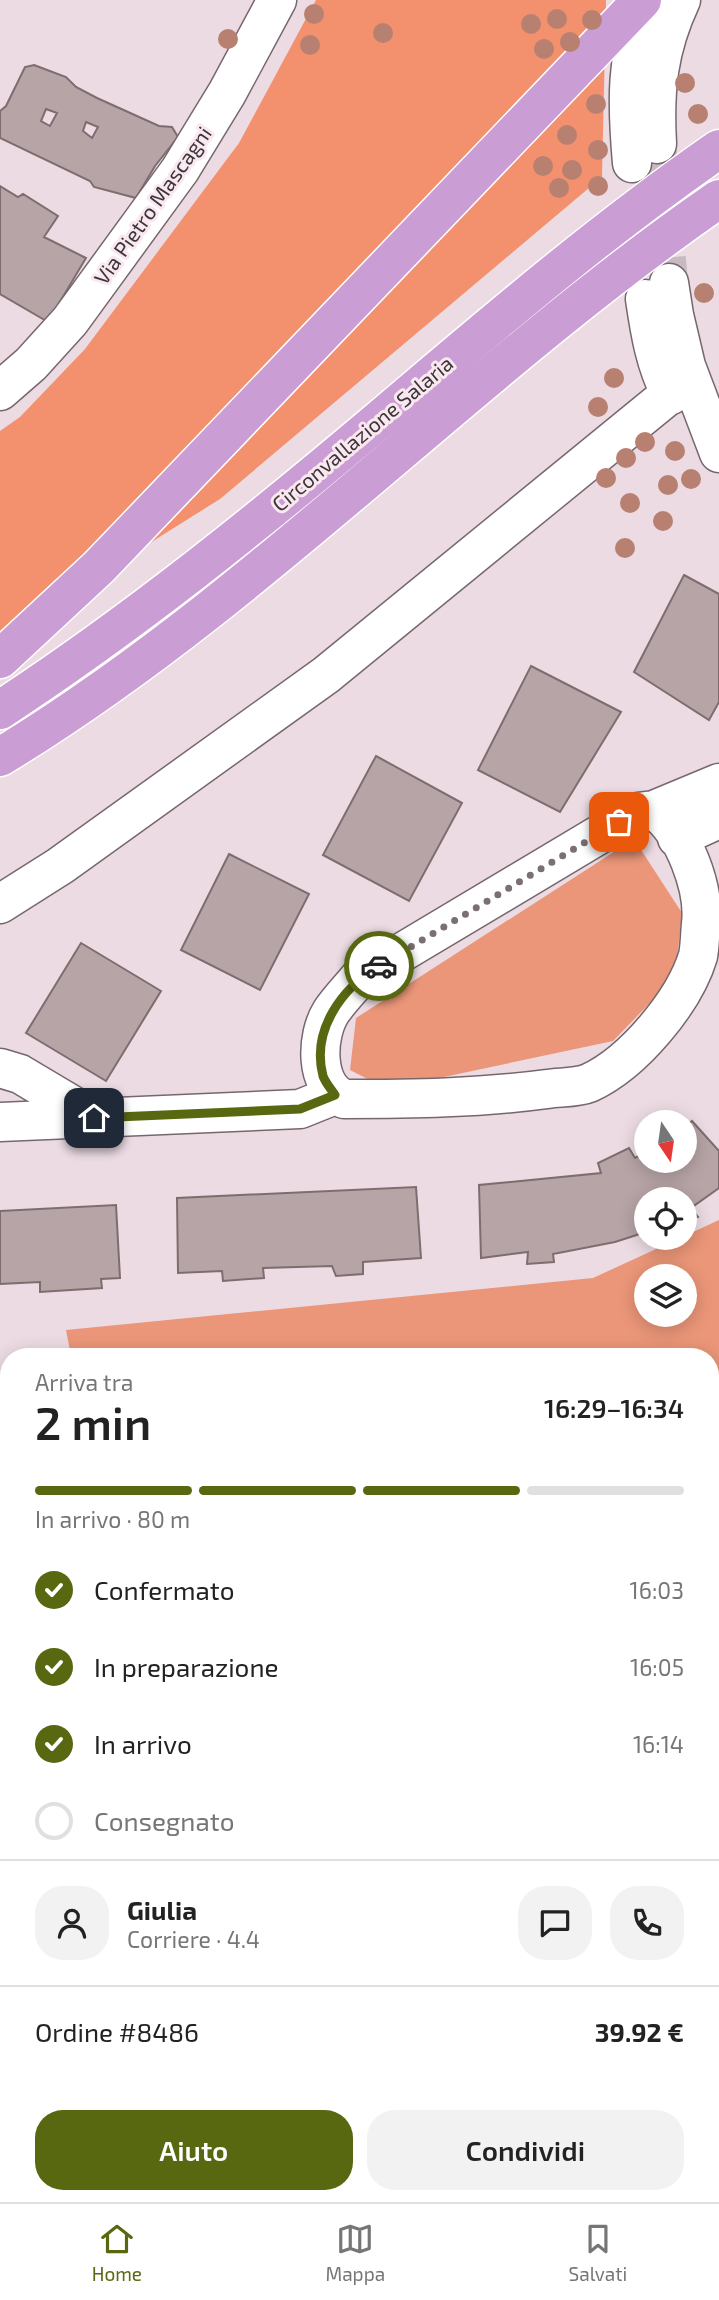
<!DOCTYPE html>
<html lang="it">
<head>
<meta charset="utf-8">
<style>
  body { margin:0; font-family:"Exo 2",sans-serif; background:#f2f2f2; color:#222; height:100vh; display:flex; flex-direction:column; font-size:26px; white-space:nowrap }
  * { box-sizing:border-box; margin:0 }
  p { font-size:23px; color:#767676 }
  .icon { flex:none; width:38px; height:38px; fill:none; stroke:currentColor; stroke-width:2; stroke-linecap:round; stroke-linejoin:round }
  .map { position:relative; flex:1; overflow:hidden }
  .panel { position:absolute; left:0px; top:1348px; width:719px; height:856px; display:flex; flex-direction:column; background:#fff; border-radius:28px 28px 0 0; box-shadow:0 4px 18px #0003 }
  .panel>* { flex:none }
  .needle { width:46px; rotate:167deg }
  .buttons { position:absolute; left:634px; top:1110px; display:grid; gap:14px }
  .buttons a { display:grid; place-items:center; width:63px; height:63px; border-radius:50%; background:#fff; box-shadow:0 4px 18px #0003; font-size:35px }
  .pin { position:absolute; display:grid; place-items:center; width:60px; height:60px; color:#fff; margin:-30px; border-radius:14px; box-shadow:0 4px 10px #0006 }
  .courier { position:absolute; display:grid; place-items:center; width:70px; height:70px; margin:-35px; border:5px solid #586811; border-radius:50%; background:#fff; color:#222; box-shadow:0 2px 9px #0007 }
  .summary em { font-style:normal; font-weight:600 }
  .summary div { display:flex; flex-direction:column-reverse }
  .summary { display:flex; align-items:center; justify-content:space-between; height:119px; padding:0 35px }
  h1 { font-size:46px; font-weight:600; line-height:52px }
  .bar { display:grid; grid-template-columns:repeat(4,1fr); gap:10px 7px; align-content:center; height:84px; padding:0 35px }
  .bar i { height:9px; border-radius:5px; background:#e0e0e0 }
  .bar .on { background:#586811 }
  .bar p { grid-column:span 4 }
  .line { display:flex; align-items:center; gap:18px; padding:0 35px; border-top:2px solid #e0e0e0 }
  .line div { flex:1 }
  .round { display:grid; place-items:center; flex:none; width:74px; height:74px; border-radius:28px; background:#f2f2f2 }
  ol { padding:0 35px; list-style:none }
  li { display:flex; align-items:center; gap:21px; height:77px }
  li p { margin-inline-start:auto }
  li .icon { padding:7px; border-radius:50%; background:#586811; color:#fff; stroke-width:4 }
  li:last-child { color:#767676 }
  li i { width:38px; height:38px; border:4px solid #e0e0e0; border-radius:50% }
  .button { display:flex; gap:14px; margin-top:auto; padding:14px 35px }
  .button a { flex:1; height:80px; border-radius:28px; background:#586811; color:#fff; font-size:28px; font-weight:600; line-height:80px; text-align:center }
  .button a+a { background:#f2f2f2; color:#222 }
  .menu { display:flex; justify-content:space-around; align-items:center; height:98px; border-top:2px solid #e0e0e0; background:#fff; font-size:19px; color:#767676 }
  .menu a { display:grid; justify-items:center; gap:4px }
  .menu .on { color:#586811 }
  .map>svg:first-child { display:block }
</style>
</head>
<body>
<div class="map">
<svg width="719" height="2202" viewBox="0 0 719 2202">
  <rect width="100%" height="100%" fill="#ecdbe3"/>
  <path fill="#eb9678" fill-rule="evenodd" d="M634,839l48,74 -7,64 -62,64 -226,48 -37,-19 6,-52z
    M719,1220v276l-8,-2 -1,-138h-639l-5,-26 527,-52zM646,1276h38v38h-38z
    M0,1860l9,4v330l496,1 -18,7h-487z"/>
  <path fill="#f3916f" d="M316,0h290l-4,177 -382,322 -220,138v-206l20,-14 65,-68 154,-206z"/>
  <path fill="#b7a4a6" stroke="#7e6d6e" stroke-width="2" fill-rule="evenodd" d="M34,65l32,12 10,10 21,11 62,28 13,1 6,10 -23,29 -19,32 -42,-11 -4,-6 -90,-43v-27l6,-5 19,-39zM46,109l11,4 -7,13 -9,-5zM86,122l12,5 -6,11 -9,-7z
    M0,186l18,11 5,-3 35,22 -14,21 42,21 -38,64 -48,-28z
    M684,575l35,19v108l-10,18 -75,-48z
    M531,666l90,46 -61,100 -82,-42z
    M376,756l86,47 -53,98 -86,-46z
    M229,854l80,40 -49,96 -79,-40z
    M81,943l80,48 -55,90 -80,-48z
    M692,1121l27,30v37l-28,20 7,9 -14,7v-25h-38v33l-31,10 -62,12 1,8 -27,2 1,-12 -47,6 -2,-73 122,-12 -3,-10 31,-15 6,10 11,-6v8h38v-32z
    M416,1187l5,71 -58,4v12l-27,2 -4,-10 -69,2 1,10 -41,3 -1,-10 -44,2 -1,-75z
    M116,1205l4,73 -19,1 1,9 -62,4v-10l-40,2v-73z
    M0,1470l9,8v10l-9,10z
    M714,1660h5v92l-6,-1 -3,-9v-76z"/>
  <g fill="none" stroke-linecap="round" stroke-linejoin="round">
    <path stroke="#c9bac1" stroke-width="38" stroke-dasharray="38 19" stroke-linecap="butt" d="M657,144l12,139"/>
    <defs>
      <path id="minor" d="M657,144c-3,-54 1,-95 24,-144
        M632,163c-5,-56 -7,-110 16,-163
        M669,283l5,32 12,51 33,87
        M645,299c5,34 10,65 26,96
        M0,391l31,-27 39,-43 110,-151 47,-77 50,-93
        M654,810c30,21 51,79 47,114 -1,10 -1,22 -3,32 -14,46 -65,107 -109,127 -12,5 -29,4 -42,6 -67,9 -135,10 -203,10 -30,-13 -28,-63 -13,-87 8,-12 19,-23 28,-34l278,-166z
        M654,810l65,-27
        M677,838l42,-19
        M0,904l60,-38 266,-191 344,-281
        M0,1068l20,6 74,44
        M0,1122l300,-13 35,-14
        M710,1514l9,2"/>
      <path id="highway" d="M0,659l99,-92 543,-567
        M0,710c133,-87 257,-187 379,-290 111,-94 220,-188 340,-271
        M0,757c260,-158 469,-386 719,-558"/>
    </defs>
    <use href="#minor" stroke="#76676e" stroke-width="41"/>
    <use href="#highway" stroke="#fff" stroke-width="41"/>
    <use href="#minor" stroke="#fff" stroke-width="38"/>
    <use href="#highway" stroke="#ca9dd4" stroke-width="38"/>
    <defs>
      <path id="rail" d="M0,1704l9,4
        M0,1723l9,4
        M0,1768l9,4
        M0,1786l9,4
        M710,2041l9,5
        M710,2060l9,5"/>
    </defs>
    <use href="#rail" stroke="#60575b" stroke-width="8"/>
    <use href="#rail" stroke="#fae8f1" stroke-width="5" stroke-dasharray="16" stroke-linecap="butt"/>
  </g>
  <g fill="#b78070">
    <circle cx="314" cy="14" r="10"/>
    <circle cx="557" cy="19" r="10"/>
    <circle cx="592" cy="20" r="10"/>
    <circle cx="531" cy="24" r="10"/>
    <circle cx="383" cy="33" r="10"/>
    <circle cx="228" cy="39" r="10"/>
    <circle cx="570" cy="42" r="10"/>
    <circle cx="310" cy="45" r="10"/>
    <circle cx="544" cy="49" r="10"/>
    <circle cx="685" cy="83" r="10"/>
    <circle cx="596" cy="104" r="10"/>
    <circle cx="698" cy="114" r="10"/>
    <circle cx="567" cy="135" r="10"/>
    <circle cx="598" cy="150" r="10"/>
    <circle cx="543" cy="166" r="10"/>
    <circle cx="572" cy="170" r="10"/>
    <circle cx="598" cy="186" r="10"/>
    <circle cx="559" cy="188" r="10"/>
    <circle cx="704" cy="293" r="10"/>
    <circle cx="614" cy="378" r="10"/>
    <circle cx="598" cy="407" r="10"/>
    <circle cx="645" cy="442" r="10"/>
    <circle cx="675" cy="451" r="10"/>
    <circle cx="626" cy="458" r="10"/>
    <circle cx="606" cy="478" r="10"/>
    <circle cx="691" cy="479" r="10"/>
    <circle cx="668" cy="485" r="10"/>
    <circle cx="630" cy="503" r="10"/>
    <circle cx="663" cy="521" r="10"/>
    <circle cx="625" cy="548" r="10"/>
  </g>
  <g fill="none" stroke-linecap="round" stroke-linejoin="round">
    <path stroke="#7a7074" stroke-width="7" stroke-dasharray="0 12.6" d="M379,966l240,-144"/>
    <path stroke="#586811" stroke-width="9" d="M94,1118l206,-9 35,-14c-4,-6 -10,-13 -12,-19 -12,-46 19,-88 56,-110"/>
  </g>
  <g text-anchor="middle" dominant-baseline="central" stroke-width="6" stroke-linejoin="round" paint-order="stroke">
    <g font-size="21" fill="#3d3639" stroke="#fae8f1">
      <text transform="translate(152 205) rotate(-55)">Via Pietro Mascagni</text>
      <text transform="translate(362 433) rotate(-40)">Circonvallazione Salaria</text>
    </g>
  </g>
</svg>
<div class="buttons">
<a><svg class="needle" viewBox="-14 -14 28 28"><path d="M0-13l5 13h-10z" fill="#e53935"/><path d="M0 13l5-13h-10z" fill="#767676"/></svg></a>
<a><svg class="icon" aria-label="locate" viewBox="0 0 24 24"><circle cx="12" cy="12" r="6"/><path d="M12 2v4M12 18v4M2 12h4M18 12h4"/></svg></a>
<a><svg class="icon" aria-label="layers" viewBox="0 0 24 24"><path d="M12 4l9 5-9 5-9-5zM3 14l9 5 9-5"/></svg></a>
</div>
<div class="pin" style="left:619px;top:822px;background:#ea580c"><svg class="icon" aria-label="bag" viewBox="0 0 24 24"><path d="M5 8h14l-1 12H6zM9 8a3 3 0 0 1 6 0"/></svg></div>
<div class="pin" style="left:94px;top:1118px;background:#1f2937"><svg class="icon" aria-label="home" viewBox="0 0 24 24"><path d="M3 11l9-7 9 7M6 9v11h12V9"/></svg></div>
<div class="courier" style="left:379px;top:966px"><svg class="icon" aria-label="car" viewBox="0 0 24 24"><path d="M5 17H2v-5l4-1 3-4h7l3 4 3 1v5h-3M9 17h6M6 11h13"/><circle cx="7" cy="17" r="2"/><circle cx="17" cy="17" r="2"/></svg></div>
<section class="panel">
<div class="summary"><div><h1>2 min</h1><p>Arriva tra</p></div><em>16:29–16:34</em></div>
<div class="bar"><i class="on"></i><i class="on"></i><i class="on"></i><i></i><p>In arrivo · 80 m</p></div>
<ol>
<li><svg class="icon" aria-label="check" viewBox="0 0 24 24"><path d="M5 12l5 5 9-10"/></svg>Confermato<p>16:03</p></li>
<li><svg class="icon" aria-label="check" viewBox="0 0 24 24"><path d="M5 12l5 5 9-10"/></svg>In preparazione<p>16:05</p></li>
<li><svg class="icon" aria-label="check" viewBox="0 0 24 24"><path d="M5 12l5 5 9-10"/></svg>In arrivo<p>16:14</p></li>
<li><i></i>Consegnato</li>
</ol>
<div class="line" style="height:126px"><a class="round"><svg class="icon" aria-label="person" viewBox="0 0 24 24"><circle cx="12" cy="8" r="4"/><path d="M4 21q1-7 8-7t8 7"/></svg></a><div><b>Giulia</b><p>Corriere · 4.4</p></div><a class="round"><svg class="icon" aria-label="chat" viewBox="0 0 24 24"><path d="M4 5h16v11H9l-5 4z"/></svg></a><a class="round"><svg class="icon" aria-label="phone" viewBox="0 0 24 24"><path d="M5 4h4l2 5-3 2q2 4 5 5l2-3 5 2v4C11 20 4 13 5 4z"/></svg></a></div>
<div class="line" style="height:91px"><div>Ordine #8486</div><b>39.92 €</b></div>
<div class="button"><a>Aiuto</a><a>Condividi</a></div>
</section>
</div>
<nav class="menu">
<a class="on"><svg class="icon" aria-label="home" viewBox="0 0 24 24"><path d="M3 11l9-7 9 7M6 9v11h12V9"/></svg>Home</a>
<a><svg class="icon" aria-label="map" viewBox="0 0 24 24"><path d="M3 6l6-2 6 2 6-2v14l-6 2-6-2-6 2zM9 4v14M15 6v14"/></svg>Mappa</a>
<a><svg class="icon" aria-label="saved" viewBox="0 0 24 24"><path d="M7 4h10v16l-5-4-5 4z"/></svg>Salvati</a>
</nav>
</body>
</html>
